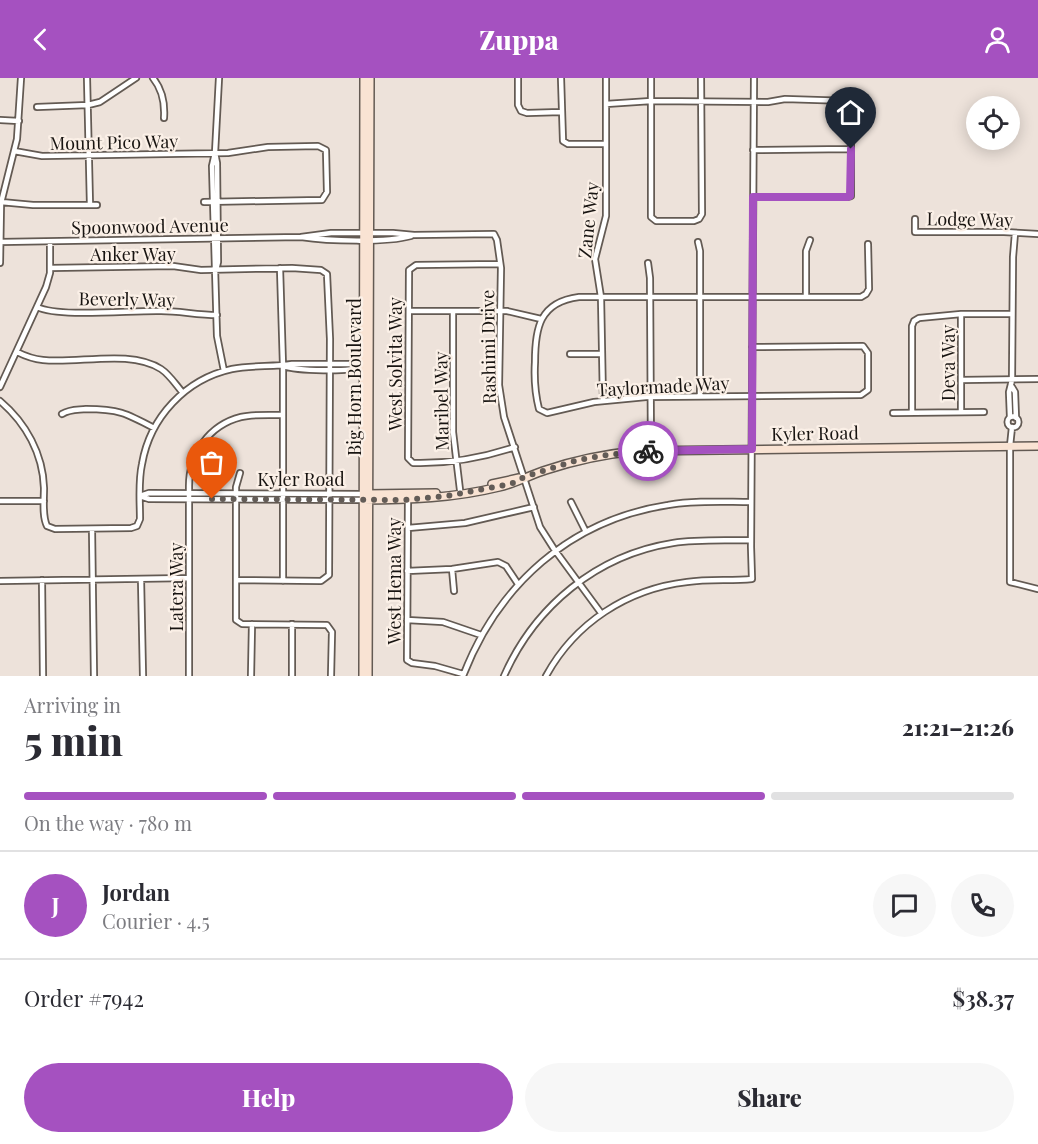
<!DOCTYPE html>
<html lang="en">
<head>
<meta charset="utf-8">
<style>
  body { margin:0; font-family:"Playfair Display",serif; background:#f7f7f7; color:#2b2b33; height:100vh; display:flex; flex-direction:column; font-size:22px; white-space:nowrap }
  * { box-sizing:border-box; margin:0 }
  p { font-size:20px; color:#7c7c81 }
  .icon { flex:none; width:33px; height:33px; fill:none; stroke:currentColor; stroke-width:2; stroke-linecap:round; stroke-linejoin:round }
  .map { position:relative; height:598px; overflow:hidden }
  .side { display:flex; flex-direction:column; background:#fff; flex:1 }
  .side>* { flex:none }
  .controls { position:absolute; left:966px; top:18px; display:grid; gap:12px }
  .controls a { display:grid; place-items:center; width:54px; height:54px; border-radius:50%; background:#fff; box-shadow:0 3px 15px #0003; font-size:30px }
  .pin { position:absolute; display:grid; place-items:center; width:51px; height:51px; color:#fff; margin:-62px -26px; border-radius:50% 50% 50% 0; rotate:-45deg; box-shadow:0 0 6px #0007 }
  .pin .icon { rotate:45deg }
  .courier { position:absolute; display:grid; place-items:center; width:60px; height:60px; margin:-30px; border:4px solid #a551c0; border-radius:50%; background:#fff; color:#222; box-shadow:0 2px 8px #0007 }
  .overview em { font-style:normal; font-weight:800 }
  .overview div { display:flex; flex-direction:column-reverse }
  .overview { display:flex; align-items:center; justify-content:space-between; height:102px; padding:0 24px }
  h1 { font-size:39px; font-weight:800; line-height:45px }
  .bar { display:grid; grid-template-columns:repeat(4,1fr); gap:9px 6px; align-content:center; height:72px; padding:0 24px }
  .bar i { height:8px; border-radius:4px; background:#e1e1e2 }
  .bar .selected { background:#a551c0 }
  .bar p { grid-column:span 4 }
  .line { display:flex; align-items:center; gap:15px; padding:0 24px; border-top:2px solid #e1e1e2 }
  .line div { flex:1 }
  .round { display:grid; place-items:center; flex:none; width:63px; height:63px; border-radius:32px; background:#f7f7f7 }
  .cta { display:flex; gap:12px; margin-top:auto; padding:12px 24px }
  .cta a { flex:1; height:69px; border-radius:36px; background:#a551c0; color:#fff; font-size:24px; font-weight:800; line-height:69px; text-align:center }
  .cta a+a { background:#f7f7f7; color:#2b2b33 }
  header { display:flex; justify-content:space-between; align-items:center; height:78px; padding:0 24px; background:#a551c0; color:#fff; font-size:27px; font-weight:800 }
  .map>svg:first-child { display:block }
</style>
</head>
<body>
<header><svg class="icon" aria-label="back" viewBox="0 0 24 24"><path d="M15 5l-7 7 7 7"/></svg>Zuppa<svg class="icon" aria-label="person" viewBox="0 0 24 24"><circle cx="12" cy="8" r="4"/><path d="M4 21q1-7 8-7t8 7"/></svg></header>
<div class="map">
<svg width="1038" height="598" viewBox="0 0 1038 598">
  <rect width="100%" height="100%" fill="#ede2da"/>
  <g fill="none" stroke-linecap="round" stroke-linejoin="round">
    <defs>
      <path id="street" d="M87,0l3,127
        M153,0c9,11 12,25 11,40
        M518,0v27l3,6 6,2 34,-1
        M561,0l2,63 5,3h38
        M651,0v139l5,4h38l5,-2 3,-5 -1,-136
        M606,26l45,-3 117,1 17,-3 64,2 2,3v92l-4,1h-94
        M37,29l51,-2 12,-3 36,-24
        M0,42l19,1
        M753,72l98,-1
        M14,73l28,5 186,-3 40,-6 50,-1 8,4 1,42 -5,8 -118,2
        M215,75l-3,13 5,170 7,35
        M1,124l32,3h64
        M915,141v13h89l34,2
        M301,159l30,-4h62l21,2 80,-1 3,6 4,28 -2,117 5,32 36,110 14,22 47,64
        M0,164l301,-5c27,4 85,6 110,-1
        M698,164l2,9v145
        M0,185l1,-60 16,-64 4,-61
        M648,185l2,15 1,173
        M500,186l-84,1 -7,5 -1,188 5,5c35,1 69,-5 102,-16
        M50,190l123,-2 28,4 91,-2 29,2 6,4 3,65 -1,236 -8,6 -85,-1
        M280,190l3,98v215
        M216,192l2,-8 -1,-99 -2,-10 4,-75
        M806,219v-46l4,-11
        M37,229c23,11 95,3 124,4 19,0 36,4 56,4
        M409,233h98l34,8
        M453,233v121l7,58
        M752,269l111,-1 5,7v37l-7,5 -215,2 -52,5 -47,11 -8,-4c-4,-16 -5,-31 -4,-47 0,-33 4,-60 44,-65h282l5,-3 3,-5 -1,-45
        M17,274c8,4 16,7 26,8 35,4 87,-11 118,9 9,6 15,16 22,24
        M570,276h32
        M283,288c14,5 67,6 80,1
        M961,302l77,-1
        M0,309l46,-100 4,-14v-31
        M1012,309l3,5 1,26
        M0,323c26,22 43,53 44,87 0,12 -2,28 3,38l8,3 76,-1 6,-2 3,-7c0,-18 -2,-37 2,-55 8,-47 44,-85 90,-95 20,-4 40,-2 60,-5h60l11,3
        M603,323l-2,-104 -6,-38 11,-43v-138
        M912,334v-86l2,-5 5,-3 42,-4h51
        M961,334v-98
        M893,335l91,-1
        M62,336c8,-5 15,-4 24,-5 32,0 40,4 68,19
        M1007.5 344a5.5 5.5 0 1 1 11 0a5.5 5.5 0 1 1-11 0Z
        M1010,339l-1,-25 3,-12 1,-123 2,-24
        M1012,349l-2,19v136l28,7
        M240,395l-4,14v133l6,4 85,1 5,7 -1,44
        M140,418l9,3 214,1
        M140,418l9,-3 214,1
        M408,422l-1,160 5,3 23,3 28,8
        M0,423h44
        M571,424l15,30
        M408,450l57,-5 69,-16
        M92,451l2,147
        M452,491l2,22
        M407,493l45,-2 46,-7 8,4 12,18
        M141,501l2,97
        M42,502l1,96
        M0,503l189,-3
        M407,542l36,2 38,13
        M292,546v52
        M189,598v-190c0,-32 20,-61 52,-69 13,-3 28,-2 42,-2
        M251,598l1,-52
        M463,598c35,-91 107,-156 205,-171 28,-5 56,-3 83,-3
        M504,598c31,-70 93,-121 169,-133 26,-4 52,-2 78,-3
        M546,598c29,-53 81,-87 141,-94 22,-3 44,-1 65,-3l-1,-32 3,-469"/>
      <path id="secondary" d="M492,406l27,-6
        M367,416l69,-1
        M363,422c46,0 91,-2 136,-13 17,-4 31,-12 47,-17 30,-10 59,-16 90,-19l402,-5
        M363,598l1,-598
        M368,598l2,-598"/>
    </defs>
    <use href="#street" stroke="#635a53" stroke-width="8"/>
    <use href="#secondary" stroke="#635a53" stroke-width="10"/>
    <use href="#street" stroke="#fff" stroke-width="4.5"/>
    <use href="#secondary" stroke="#f9e3d3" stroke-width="7"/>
  </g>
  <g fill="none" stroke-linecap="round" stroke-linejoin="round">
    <path stroke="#635c57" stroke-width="6" stroke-dasharray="0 10.8" d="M212,421l192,1 43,-4 64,-12 13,-7 54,-17 29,-5 41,-4"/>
    <path stroke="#a551c0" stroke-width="8" d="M648,373l104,-2 1,-252h95l2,-1 1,-47"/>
  </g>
  <g text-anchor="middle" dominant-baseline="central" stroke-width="4.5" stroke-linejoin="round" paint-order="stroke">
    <g font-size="18" fill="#181411" stroke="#fbf0e7">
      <text transform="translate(114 64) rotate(-1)">Mount Pico Way</text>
      <text transform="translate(970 141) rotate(1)">Lodge Way</text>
      <text transform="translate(588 142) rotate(-84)">Zane Way</text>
      <text transform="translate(150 148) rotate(-1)">Spoonwood Avenue</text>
      <text x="133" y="176">Anker Way</text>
      <text transform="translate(127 221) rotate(1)">Beverly Way</text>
      <text transform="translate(488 269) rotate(-91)">Rashimi Drive</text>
      <text transform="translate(948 285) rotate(-90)">Deva Way</text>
      <text transform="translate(395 286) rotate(-90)">West Solvita Way</text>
      <text transform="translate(354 299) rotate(-90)">Big Horn Boulevard</text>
      <text transform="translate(663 308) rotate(-3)">Taylormade Way</text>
      <text transform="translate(441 323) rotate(-91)">Maribel Way</text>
      <text transform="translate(815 355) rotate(-1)">Kyler Road</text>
      <text x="301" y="401">Kyler Road</text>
      <text transform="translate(394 503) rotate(-90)">West Hema Way</text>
      <text transform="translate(176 509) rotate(-90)">Latera Way</text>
    </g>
  </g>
</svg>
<div class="controls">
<a><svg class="icon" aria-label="locate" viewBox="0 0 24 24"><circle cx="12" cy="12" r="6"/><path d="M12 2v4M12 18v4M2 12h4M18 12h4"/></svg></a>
</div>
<div class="pin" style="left:212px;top:421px;background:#ea580c"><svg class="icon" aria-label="bag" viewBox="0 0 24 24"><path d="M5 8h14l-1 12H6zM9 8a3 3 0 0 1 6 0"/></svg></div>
<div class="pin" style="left:851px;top:71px;background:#1f2937"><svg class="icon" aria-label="home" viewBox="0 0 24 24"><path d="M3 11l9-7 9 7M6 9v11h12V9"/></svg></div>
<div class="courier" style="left:648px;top:373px"><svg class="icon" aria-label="bike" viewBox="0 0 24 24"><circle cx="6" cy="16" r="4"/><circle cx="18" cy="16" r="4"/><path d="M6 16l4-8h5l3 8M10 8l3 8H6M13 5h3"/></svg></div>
</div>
<section class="side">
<div class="overview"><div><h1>5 min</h1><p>Arriving in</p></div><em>21:21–21:26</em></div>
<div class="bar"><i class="selected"></i><i class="selected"></i><i class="selected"></i><i></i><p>On the way · 780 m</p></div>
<div class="line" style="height:108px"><b class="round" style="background:#a551c0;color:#fff">J</b><div><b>Jordan</b><p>Courier · 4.5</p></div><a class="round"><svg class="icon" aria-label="chat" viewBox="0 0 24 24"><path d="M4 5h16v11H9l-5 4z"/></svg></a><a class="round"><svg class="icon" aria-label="phone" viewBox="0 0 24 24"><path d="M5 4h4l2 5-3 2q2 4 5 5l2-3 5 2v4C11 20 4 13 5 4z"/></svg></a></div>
<div class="line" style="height:78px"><div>Order #7942</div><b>$38.37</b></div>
<div class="cta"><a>Help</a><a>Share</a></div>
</section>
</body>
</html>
